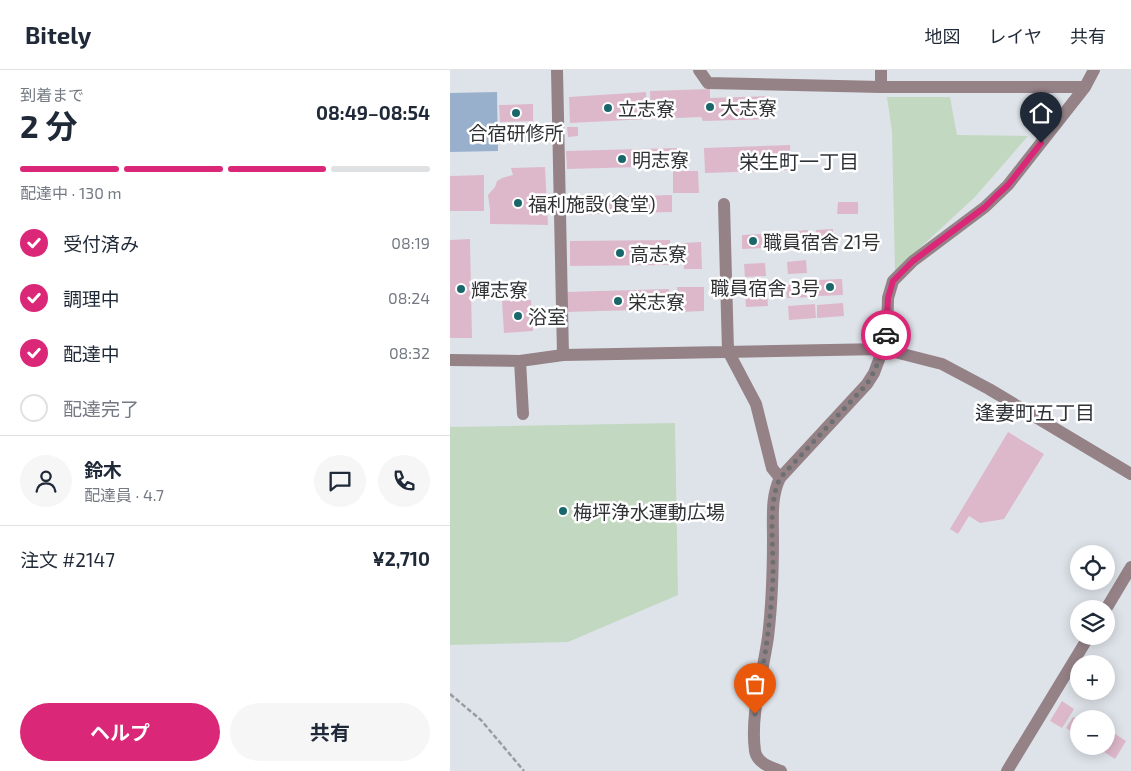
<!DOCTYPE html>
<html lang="ja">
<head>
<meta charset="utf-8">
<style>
  body { margin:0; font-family:"Exo 2","Noto Sans JP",sans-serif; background:#f6f6f7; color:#1f2937; height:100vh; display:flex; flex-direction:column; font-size:19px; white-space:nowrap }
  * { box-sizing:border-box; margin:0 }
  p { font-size:16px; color:#747a83 }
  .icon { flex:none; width:28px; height:28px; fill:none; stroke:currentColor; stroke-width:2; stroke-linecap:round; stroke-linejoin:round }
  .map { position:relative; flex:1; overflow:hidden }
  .panel { display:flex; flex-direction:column; background:#fff; width:450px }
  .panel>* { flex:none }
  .fabs { position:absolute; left:620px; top:475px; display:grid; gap:10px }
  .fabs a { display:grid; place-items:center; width:45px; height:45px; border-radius:50%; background:#fff; box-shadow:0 2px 12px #0003; font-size:25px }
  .pin { position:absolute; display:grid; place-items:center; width:42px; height:42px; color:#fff; margin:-51px -21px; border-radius:50% 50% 50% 0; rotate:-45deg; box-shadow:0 0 5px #0007 }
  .pin .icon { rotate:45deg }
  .courier { position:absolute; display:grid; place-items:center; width:50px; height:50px; margin:-25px; border:4px solid #db2777; border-radius:50%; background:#fff; color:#222; box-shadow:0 1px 6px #0007 }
  .headline em { font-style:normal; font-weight:700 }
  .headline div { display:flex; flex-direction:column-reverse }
  .headline { display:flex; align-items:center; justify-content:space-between; height:85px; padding:0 20px }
  h1 { font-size:32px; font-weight:700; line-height:38px }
  .bar { display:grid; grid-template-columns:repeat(4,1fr); gap:8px 5px; align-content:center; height:60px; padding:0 20px }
  .bar i { height:6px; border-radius:4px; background:#e0e1e3 }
  .bar .selected { background:#db2777 }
  .bar p { grid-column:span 4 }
  .line { display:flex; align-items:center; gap:12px; padding:0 20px; border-top:1px solid #e0e1e3 }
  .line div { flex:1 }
  .round { display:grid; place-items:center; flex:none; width:52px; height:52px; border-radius:26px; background:#f6f6f7 }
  ol { padding:0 20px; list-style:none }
  li { display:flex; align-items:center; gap:15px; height:55px }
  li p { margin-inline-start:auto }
  li .icon { padding:5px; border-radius:50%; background:#db2777; color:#fff; stroke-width:4 }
  li:last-child { color:#747a83 }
  li i { width:28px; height:28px; border:2px solid #e0e1e3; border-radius:50% }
  .cta { display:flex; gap:10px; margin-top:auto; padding:10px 20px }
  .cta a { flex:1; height:58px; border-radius:30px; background:#db2777; color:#fff; font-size:20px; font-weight:700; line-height:58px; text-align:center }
  .cta a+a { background:#f6f6f7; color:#1f2937 }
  header { display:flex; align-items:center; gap:30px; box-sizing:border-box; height:70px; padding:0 25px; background:#fff; border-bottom:1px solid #e0e1e3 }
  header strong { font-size:24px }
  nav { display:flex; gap:28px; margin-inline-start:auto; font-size:18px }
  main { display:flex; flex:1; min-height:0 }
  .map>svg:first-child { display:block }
</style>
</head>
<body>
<header>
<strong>Bitely</strong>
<nav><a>地図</a><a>レイヤ</a><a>共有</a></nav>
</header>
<main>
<section class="panel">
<div class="headline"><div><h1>2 分</h1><p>到着まで</p></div><em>08:49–08:54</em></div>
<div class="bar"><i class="selected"></i><i class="selected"></i><i class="selected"></i><i></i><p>配達中 · 130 m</p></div>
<ol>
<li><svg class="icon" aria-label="check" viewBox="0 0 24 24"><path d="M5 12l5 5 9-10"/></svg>受付済み<p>08:19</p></li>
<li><svg class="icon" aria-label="check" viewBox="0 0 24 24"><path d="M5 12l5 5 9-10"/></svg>調理中<p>08:24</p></li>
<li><svg class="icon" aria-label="check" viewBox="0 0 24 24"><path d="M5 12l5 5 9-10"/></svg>配達中<p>08:32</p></li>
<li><i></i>配達完了</li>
</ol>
<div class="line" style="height:90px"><a class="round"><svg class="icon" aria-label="person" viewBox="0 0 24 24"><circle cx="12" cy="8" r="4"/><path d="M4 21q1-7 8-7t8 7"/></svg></a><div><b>鈴木</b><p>配達員 · 4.7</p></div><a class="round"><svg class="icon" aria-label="chat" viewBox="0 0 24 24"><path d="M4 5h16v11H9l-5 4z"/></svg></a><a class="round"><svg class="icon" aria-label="phone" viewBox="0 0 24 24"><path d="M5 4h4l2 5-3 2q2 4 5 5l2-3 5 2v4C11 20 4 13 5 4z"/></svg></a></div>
<div class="line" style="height:65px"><div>注文 #2147</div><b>¥2,710</b></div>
<div class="cta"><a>ヘルプ</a><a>共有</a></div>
</section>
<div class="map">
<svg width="681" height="701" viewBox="0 0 681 701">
  <rect width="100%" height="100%" fill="#dee3e9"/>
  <path fill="#c2d8c1" d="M437,27h63l7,38 71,1 -53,61 -80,74 -3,-139z
    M225,353l3,172 -110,47 -118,3v-218z"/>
  <path fill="#99b0cd" d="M47,22l1,59 -48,1v-59z"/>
  <path fill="#ddb8cb" d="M260,19v9l59,-2 1,23 -67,2 -2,-4 -50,2 -1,-28z
    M196,22l2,27 -78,4 -1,-26z
    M83,34v17l-33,1 -1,-17z
    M117,57h11v9l-10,1z
    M340,75l1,25 -86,3 -1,-25z
    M227,78v18l-110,3 -1,-18z
    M95,97l3,58 -58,-1v-14l-2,-15 7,-8 2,-6 5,-3 11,-3 -2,-7z
    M223,101h25l1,22h-26z
    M34,105v36h-34v-35z
    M222,125v17l-106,3v-17z
    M388,132h20v12h-21z
    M383,159v12l-17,1v-12z
    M358,160l1,13 -23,2 -1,-13z
    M315,164v14l-23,1v-14z
    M20,169l2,99h-22v-98z
    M220,170l1,25 -101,1v-25z
    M251,172l1,27h-18l-1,-26z
    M356,190l1,13 -19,1 -1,-12z
    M315,193l1,13 -21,1 -1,-13z
    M392,209l1,16 -25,1 -1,-16z
    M363,213l1,14 -27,1 -1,-13z
    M227,217h27v24l-26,1z
    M219,219l1,20 -103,3 -1,-20z
    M317,222l1,14 -22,1 -1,-14z
    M81,230l2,31 -29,2 -2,-32z
    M393,233l1,13 -27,2v-13z
    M365,234l1,14 -27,2 -1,-14z
    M558,362l36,22 -40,65 -24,4 -11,-7 -11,18 -8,-5z
    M612,631l12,8 -12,19 -12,-7z
    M623,647l6,3v16l-13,-8z
    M662,662l14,9 -11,18 -14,-9 2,-4h3v-4z"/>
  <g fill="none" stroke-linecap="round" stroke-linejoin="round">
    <path stroke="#999da1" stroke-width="2.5" stroke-dasharray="5 2.5" stroke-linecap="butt" d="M0,624l31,26 43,51"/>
    <path stroke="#948287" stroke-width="12" d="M107,0l6,285
      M249,0l9,13 173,4h204
      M431,0v17
      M274,134l4,147 28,53 16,64 8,10
      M0,290l70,1 43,-6 320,-6 59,15 47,25 142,85
      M70,291l3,53
      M656,539l25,-42
      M331,701c-11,-4 -24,-8 -26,-20 -5,-37 8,-78 13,-114 4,-33 5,-66 5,-99 0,-21 -2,-42 7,-60l87,-94 7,-11 9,-24 4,-16 1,-35 5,-17 20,-20 72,-54 23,-22 77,-98 9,-17
      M557,701l82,-135"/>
  </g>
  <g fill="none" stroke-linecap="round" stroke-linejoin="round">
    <path stroke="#6d7073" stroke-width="5" stroke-dasharray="0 9" d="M305,644c8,-46 16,-91 18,-137 1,-30 -6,-72 7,-99l87,-94c9,-15 16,-31 19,-49"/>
    <path stroke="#db2777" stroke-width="6" d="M436,265l2,-37 5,-17 20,-20 72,-54 11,-11 12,-11 33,-42"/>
  </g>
  <g fill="#19676a" stroke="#fff" stroke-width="2">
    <circle cx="260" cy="37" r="5"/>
    <circle cx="158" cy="38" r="5"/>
    <circle cx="66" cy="43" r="5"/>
    <circle cx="172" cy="89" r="5"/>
    <circle cx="68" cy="133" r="5"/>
    <circle cx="303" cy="171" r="5"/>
    <circle cx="170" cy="183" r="5"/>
    <circle cx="380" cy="217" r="5"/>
    <circle cx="11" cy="219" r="5"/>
    <circle cx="168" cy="231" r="5"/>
    <circle cx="68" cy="246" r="5"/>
    <circle cx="113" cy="441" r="5"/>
  </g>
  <g text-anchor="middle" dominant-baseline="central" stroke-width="5" stroke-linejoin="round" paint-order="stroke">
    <g font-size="19" fill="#303234" stroke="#fff" text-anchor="start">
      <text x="270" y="37">大志寮</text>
      <text x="168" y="38">立志寮</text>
      <text x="66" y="62" text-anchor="middle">合宿研修所</text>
      <text x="182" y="89">明志寮</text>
      <text x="78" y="133">福利施設(食堂)</text>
      <text x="313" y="171">職員宿舎 21号</text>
      <text x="180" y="183">高志寮</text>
      <text x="370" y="217" text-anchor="end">職員宿舎 3号</text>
      <text x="21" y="219">輝志寮</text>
      <text x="178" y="231">栄志寮</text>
      <text x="78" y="246">浴室</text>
      <text x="123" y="441">梅坪浄水運動広場</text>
    </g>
    <g font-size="20" fill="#2e3237" stroke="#fff">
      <text x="349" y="91">栄生町一丁目</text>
      <text x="585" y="342">逢妻町五丁目</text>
    </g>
  </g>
</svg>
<div class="fabs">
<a><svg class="icon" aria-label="locate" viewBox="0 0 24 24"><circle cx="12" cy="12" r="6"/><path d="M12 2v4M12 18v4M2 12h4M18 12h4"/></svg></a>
<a><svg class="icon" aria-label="layers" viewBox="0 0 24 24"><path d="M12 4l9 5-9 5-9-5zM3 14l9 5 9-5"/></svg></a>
<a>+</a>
<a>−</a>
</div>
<div class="pin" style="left:305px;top:644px;background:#ea580c"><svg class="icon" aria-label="bag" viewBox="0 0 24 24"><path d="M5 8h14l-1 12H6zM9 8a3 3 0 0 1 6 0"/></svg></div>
<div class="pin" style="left:591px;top:73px;background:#1f2937"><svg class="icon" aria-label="home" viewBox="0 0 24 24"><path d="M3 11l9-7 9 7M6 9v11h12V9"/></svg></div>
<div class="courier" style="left:436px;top:265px"><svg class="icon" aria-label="car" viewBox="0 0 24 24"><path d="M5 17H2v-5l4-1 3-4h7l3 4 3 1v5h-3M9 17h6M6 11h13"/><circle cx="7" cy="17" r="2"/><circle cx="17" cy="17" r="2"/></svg></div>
</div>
</main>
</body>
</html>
